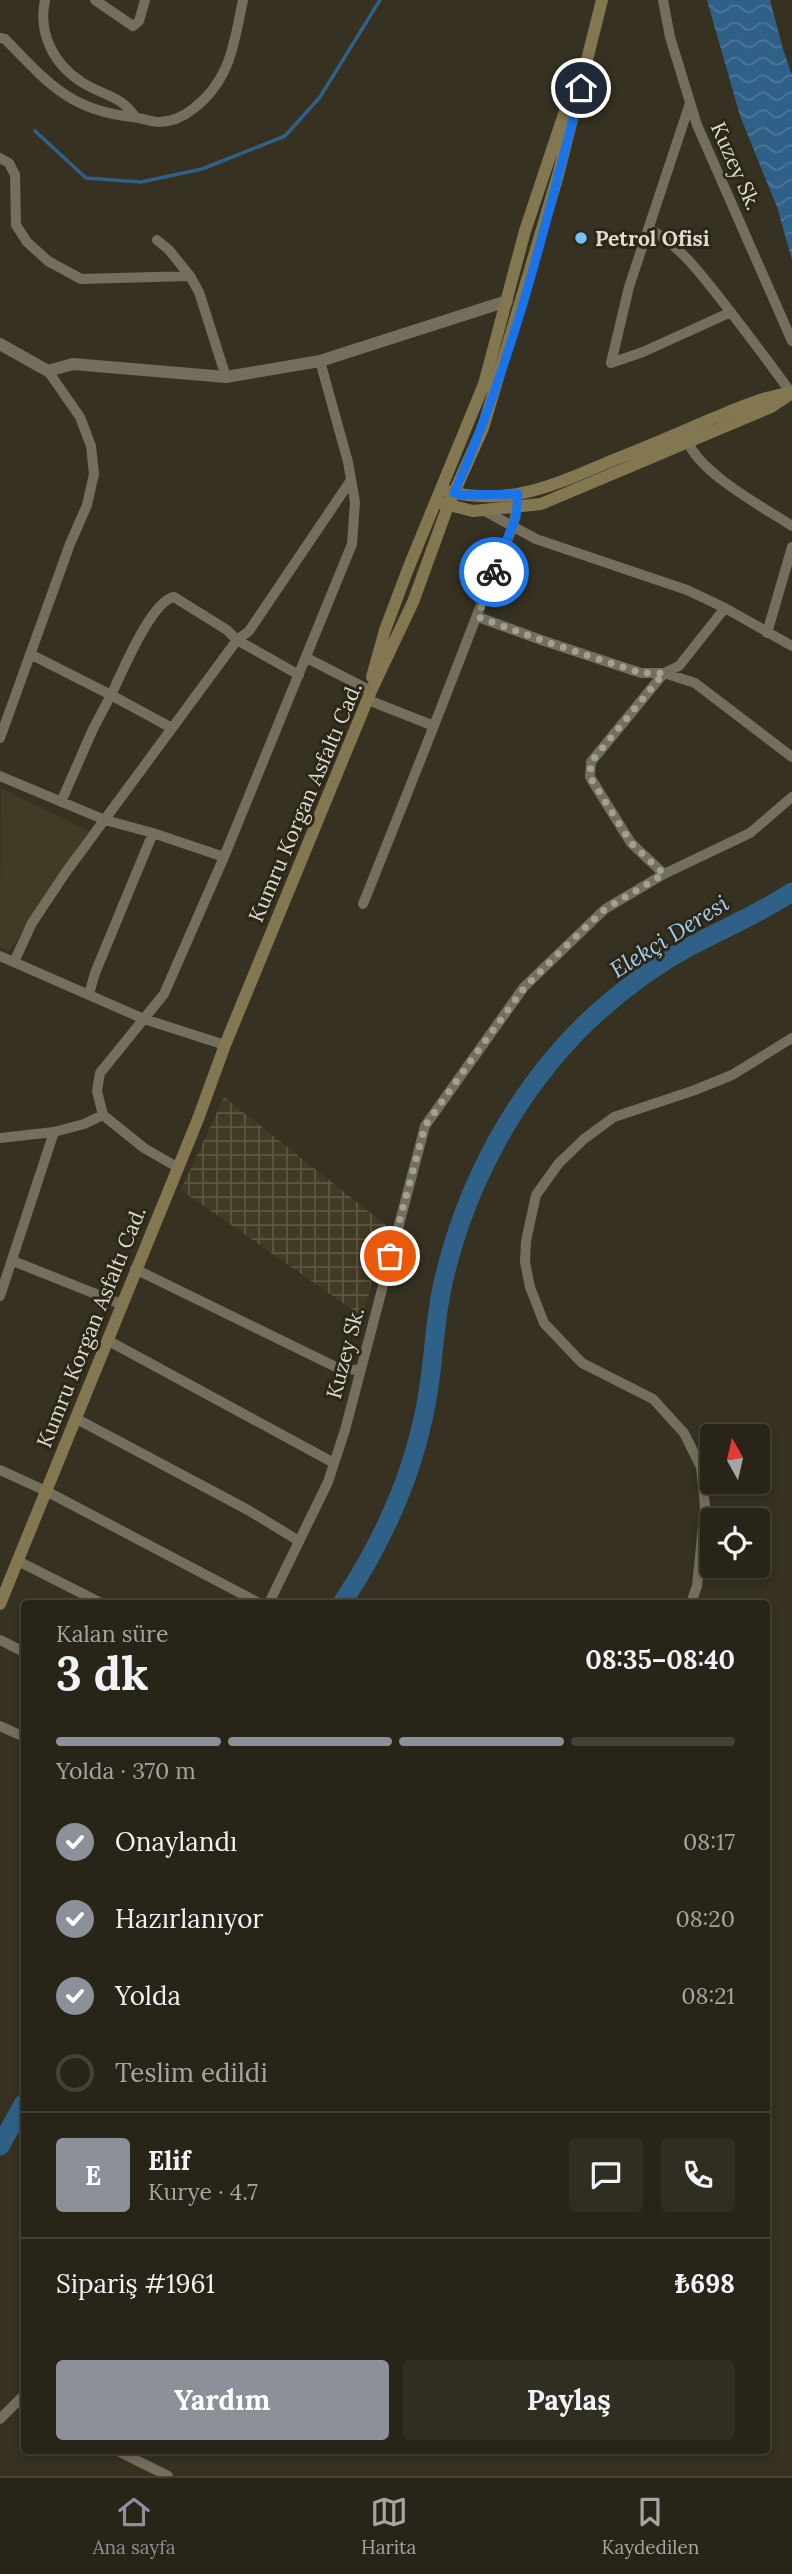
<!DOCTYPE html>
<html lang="tr">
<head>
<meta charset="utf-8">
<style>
  body { margin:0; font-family:Lora,serif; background:#302d21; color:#f1f3f6; height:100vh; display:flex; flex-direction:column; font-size:26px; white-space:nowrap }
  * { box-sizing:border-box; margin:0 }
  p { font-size:23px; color:#a5a5a2 }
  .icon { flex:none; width:38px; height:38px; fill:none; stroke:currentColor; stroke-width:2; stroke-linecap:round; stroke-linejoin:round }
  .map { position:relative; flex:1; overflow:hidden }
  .details { position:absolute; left:21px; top:1600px; width:749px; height:854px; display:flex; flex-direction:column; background:#282518; border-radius:7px; box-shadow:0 4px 10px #0003,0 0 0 2px #444237 }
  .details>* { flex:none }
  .needle { width:46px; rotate:352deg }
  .controls { position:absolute; left:700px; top:1424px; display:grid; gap:14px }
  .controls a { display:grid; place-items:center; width:70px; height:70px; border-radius:7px; background:#282518; box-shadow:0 4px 10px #0003,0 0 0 2px #444237; font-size:35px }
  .pin { position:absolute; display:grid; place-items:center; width:60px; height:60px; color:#fff; margin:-30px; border:4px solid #fff; border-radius:50%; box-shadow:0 2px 7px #0007 }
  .courier { position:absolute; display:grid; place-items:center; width:70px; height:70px; margin:-35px; border:5px solid #1a73e8; border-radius:50%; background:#fff; color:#222; box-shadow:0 2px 9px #0007 }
  .overview em { font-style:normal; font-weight:700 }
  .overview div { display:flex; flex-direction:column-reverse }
  .overview { display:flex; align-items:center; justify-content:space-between; height:119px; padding:0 35px }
  h1 { font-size:46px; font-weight:700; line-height:52px }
  .bar { display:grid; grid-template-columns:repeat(4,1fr); gap:10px 7px; align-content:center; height:84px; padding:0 35px }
  .bar i { height:9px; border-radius:5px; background:#444237 }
  .bar .on { background:#8c9099 }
  .bar p { grid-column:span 4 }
  .line { display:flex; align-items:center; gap:18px; padding:0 35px; border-top:2px solid #444237 }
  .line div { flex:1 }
  .round { display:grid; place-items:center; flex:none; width:74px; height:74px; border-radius:7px; background:#302d21 }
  ol { padding:0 35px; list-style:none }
  li { display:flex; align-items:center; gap:21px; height:77px }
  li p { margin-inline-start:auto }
  li .icon { padding:7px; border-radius:50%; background:#8c9099; color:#fff; stroke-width:4 }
  li:last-child { color:#a5a5a2 }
  li i { width:38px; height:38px; border:4px solid #444237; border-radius:50% }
  .cta { display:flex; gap:14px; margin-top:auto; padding:14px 35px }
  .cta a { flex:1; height:80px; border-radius:7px; background:#8c9099; color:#fff; font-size:28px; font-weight:700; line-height:80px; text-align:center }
  .cta a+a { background:#302d21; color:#f1f3f6 }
  .tab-bar { display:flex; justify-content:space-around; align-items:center; height:98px; border-top:2px solid #444237; background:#282518; font-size:19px; color:#a5a5a2 }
  .tab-bar a { display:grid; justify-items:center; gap:4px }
  .tab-bar .on { color:#8c9099 }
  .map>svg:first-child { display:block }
</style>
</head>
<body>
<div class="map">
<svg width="792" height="2476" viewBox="0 0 792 2476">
  <defs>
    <pattern id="industrial-grid" width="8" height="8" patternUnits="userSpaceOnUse" patternTransform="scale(1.75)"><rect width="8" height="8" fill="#413a24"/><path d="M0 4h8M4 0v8" fill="none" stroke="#5c5643"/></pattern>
    <pattern id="water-waves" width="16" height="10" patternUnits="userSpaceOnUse" patternTransform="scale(1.75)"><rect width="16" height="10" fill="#2f6188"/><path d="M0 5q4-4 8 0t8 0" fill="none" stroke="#4d7798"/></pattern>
  </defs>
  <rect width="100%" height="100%" fill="#363120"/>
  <path fill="#413a24" d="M1,788l88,43 -80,121 -9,-5z"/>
  <path fill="url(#industrial-grid)" d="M224,1097l162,128 -23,92 -182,-127z"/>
  <path fill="url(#water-waves)" d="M707,0h63l13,49 9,26v185l-15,-53 -37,-91z"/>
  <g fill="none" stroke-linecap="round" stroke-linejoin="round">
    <path stroke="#2f6188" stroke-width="3.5" d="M35,131l51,47 55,4 61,-13 83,-33 35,-39 60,-97"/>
    <path stroke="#2f6188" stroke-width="19" d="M342,1603c42,-63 72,-130 85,-204 7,-38 7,-77 16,-116 22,-97 72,-191 144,-261 31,-29 65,-55 102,-75 35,-19 70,-33 103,-55
      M0,2146l24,-43"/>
    <path stroke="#746e5c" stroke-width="10" d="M45,0c-7,33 8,63 35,81 20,14 42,14 55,36
      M95,0l38,26 6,-5 6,-21
      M663,0l7,37 27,88 95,216
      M0,38l5,1c42,43 65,72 128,78 9,1 18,5 26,5 13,0 25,-6 34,-13 38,-29 41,-66 50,-109
      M0,158l9,5 6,12 1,50 11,17 21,19 33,18 109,-3 9,16 27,85
      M650,229c32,18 53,48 76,77 22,29 44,57 65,87
      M157,240l12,10 21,26
      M611,363l18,-76 61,-184
      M611,363l32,-11 88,-40
      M688,442c13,32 75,65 104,84
      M483,510l53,29 151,51 38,18 67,38
      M478,617l66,24 97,32h23l31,10 97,74
      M767,633l25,-86
      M30,654l81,41 -18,34 -32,73
      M307,658l64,33
      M368,700l66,26
      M170,727l-59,-32c11,-22 40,-94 63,-98l53,33 10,10 62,35
      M0,738l70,-194 17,-39 7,-31 -3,-28 -11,-29 -32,-46
      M0,776l105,44 48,13 71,24
      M664,874l-33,-31 -41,-66 1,-15 73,-89 15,-7 46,-58
      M363,904c43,-107 86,-215 127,-323 10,-27 26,-51 27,-81
      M0,956l144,63 81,26
      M14,962l18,-39 34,-51 171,-232 12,-9 102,-151
      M89,994l6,-21 58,-140
      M0,1138l54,-6
      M177,1167l-33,-19 -41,-33 -6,-24 3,-18 64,-79 60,-137 128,-313 3,-42 -7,-40 -28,-101
      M13,1261l108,43
      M135,1269l205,100 21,1
      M0,1296l54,-164 30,-8 19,-9
      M107,1340l227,123
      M75,1418l173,92 51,31
      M0,1470l46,21 213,112
      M18,1561l83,42
      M269,1603l59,-121 17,-52 80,-304 99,-139 81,-78 59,-35 86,-41 42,-36
      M691,1603l6,-17 8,-80 -4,-39 -17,-34 -31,-34 -71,-36 -38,-40 -14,-36 -5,-25 1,-21 10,-46 23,-32 25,-24 30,-22 81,-27 37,-15 60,-37
      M0,1640l24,12
      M0,1726l24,11
      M0,2419l24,-24
      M116,2450l52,26"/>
    <path stroke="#746e5c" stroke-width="12" d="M0,344l48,27 25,-7 153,13 94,-16 187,-60"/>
    <path stroke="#837752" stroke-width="12" d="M446,491c65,16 107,-6 165,-30 33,-13 66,-27 98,-41 27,-11 52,-23 81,-27
      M441,503l32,8 68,-7 230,-97 21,-14
      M372,677l13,-47 23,-61 76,-185 41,-153 55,-165
      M0,1604l198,-485 27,-74 146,-354 42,-89 35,-96 35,-78 75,-253 44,-175"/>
  </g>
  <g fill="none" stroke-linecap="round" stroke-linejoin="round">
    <path stroke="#a3a093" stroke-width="7" stroke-dasharray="0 12.6" d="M390,1256l35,-130 42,-60 57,-78 45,-45 36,-34 59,-35 -33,-31 -41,-66 1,-15 73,-89h-23l-97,-32 -66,-24 16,-45"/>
    <path stroke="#1a73e8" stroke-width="9" d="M494,572l22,-55 2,-23 -57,1 -7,-2c58,-129 92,-269 127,-405"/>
  </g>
  <circle fill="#79bff8" stroke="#2c2717" stroke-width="2.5" cx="581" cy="238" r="7"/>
  <g text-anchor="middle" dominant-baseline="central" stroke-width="6" stroke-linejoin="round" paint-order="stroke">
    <g font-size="21" fill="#dedbd1" stroke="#2c2717">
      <text transform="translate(736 166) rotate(66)">Kuzey Sk.</text>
      <text transform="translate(305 802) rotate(-67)">Kumru Korgan Asfaltı Cad.</text>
      <text transform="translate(91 1327) rotate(-68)">Kumru Korgan Asfaltı Cad.</text>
      <text transform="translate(345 1353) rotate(-75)">Kuzey Sk.</text>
    </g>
    <g font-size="21" font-weight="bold" fill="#dedbd1" stroke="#2c2717" text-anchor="start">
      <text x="595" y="238">Petrol Ofisi</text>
    </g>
    <g font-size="23" font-style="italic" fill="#a4cff3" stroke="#2c2717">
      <text transform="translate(669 936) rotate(-32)">Elekçi Deresi</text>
    </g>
  </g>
</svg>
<div class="controls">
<a><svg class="needle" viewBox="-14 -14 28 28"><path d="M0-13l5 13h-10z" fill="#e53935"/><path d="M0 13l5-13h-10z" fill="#a5a5a2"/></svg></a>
<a><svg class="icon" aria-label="locate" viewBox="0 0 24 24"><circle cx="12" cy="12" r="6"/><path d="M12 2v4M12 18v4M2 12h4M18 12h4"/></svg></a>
</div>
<div class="pin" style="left:390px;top:1256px;background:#ea580c"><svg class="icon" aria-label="bag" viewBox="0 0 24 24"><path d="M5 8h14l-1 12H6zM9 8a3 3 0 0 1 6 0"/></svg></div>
<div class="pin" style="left:581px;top:88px;background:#1f2937"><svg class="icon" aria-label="home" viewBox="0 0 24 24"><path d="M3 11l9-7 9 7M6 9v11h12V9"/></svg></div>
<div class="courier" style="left:494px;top:572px"><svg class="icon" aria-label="bike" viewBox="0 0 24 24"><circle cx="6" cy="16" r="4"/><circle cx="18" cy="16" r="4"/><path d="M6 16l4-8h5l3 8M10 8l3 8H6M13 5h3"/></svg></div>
<section class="details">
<div class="overview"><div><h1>3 dk</h1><p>Kalan süre</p></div><em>08:35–08:40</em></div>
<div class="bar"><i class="on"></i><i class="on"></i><i class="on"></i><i></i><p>Yolda · 370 m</p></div>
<ol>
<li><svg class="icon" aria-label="check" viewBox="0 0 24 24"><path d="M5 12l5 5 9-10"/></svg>Onaylandı<p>08:17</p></li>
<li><svg class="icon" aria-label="check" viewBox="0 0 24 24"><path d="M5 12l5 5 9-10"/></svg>Hazırlanıyor<p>08:20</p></li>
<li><svg class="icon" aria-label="check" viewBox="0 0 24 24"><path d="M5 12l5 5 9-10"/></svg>Yolda<p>08:21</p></li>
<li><i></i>Teslim edildi</li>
</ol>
<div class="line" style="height:126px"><b class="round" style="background:#8c9099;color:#fff">E</b><div><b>Elif</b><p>Kurye · 4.7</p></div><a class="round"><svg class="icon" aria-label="chat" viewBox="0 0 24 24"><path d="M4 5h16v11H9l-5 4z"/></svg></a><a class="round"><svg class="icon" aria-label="phone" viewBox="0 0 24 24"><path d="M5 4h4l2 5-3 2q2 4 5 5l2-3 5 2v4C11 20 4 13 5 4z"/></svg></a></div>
<div class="line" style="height:91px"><div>Sipariş #1961</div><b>₺698</b></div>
<div class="cta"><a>Yardım</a><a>Paylaş</a></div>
</section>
</div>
<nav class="tab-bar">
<a class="on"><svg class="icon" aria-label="home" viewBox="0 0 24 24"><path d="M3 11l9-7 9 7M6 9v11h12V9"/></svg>Ana sayfa</a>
<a><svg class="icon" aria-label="map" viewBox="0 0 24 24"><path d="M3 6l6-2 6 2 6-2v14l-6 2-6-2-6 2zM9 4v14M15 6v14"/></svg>Harita</a>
<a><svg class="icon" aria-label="saved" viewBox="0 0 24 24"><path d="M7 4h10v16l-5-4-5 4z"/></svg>Kaydedilen</a>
</nav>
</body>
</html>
